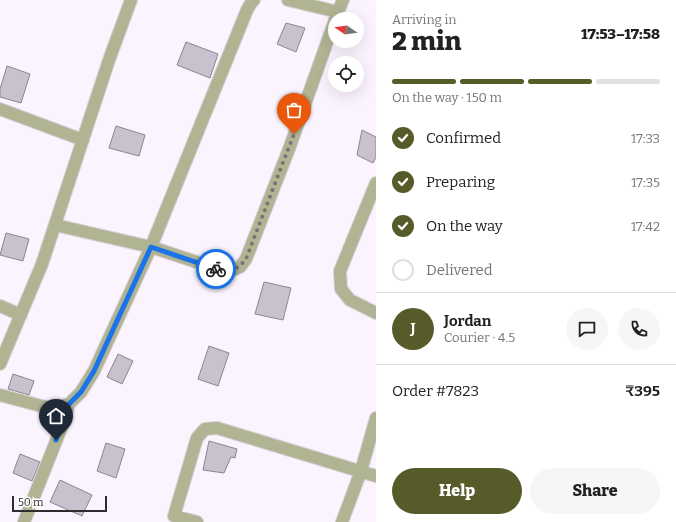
<!DOCTYPE html>
<html lang="en">
<head>
<meta charset="utf-8">
<style>
  body { margin:0; font-family:Bitter,serif; background:#f6f6f6; color:#222; height:100vh; display:flex; flex-direction:column; font-size:15px; white-space:nowrap }
  * { box-sizing:border-box; margin:0 }
  p { font-size:13px; color:#767676 }
  .icon { flex:none; width:22px; height:22px; fill:none; stroke:currentColor; stroke-width:2; stroke-linecap:round; stroke-linejoin:round }
  .map { position:relative; flex:1; overflow:hidden }
  .side { display:flex; flex-direction:column; background:#fff; width:300px }
  .side>* { flex:none }
  .needle { width:26px; rotate:283deg }
  .controls { position:absolute; left:328px; top:12px; display:grid; gap:8px }
  .controls a { display:grid; place-items:center; width:36px; height:36px; border-radius:50%; background:#fff; box-shadow:0 4px 16px #0002; font-size:20px }
  .scale { position:absolute; left:12px; bottom:10px; width:95px; box-sizing:border-box; padding-left:4px; border:2px solid #2f2c30; border-top:0; font-size:11px; line-height:14px; white-space:nowrap; color:#2f2c30; -webkit-text-stroke:3px #fff; paint-order:stroke }
  .pin { position:absolute; display:grid; place-items:center; width:34px; height:34px; color:#fff; margin:-41px -17px; border-radius:50% 50% 50% 0; rotate:-45deg; box-shadow:0 0 4px #0007 }
  .pin .icon { rotate:45deg }
  .courier { position:absolute; display:grid; place-items:center; width:40px; height:40px; margin:-20px; border:3px solid #1a73e8; border-radius:50%; background:#fff; color:#222; box-shadow:0 1px 5px #0007 }
  .summary em { font-style:normal; font-weight:800 }
  .summary div { display:flex; flex-direction:column-reverse }
  .summary { display:flex; align-items:center; justify-content:space-between; height:68px; padding:0 16px }
  h1 { font-size:26px; font-weight:800; line-height:30px }
  .bar { display:grid; grid-template-columns:repeat(4,1fr); gap:6px 4px; align-content:center; height:48px; padding:0 16px }
  .bar i { height:5px; border-radius:3px; background:#e0e0e0 }
  .bar .on { background:#575b29 }
  .bar p { grid-column:span 4 }
  .line { display:flex; align-items:center; gap:10px; padding:0 16px; border-top:1px solid #e0e0e0 }
  .line div { flex:1 }
  .round { display:grid; place-items:center; flex:none; width:42px; height:42px; border-radius:21px; background:#f6f6f6 }
  ol { padding:0 16px; list-style:none }
  li { display:flex; align-items:center; gap:12px; height:44px }
  li p { margin-inline-start:auto }
  li .icon { padding:4px; border-radius:50%; background:#575b29; color:#fff; stroke-width:4 }
  li:last-child { color:#767676 }
  li i { width:22px; height:22px; border:2px solid #e0e0e0; border-radius:50% }
  .cta { display:flex; gap:8px; margin-top:auto; padding:8px 16px }
  .cta a { flex:1; height:46px; border-radius:24px; background:#575b29; color:#fff; font-size:16px; font-weight:800; line-height:46px; text-align:center }
  .cta a+a { background:#f6f6f6; color:#222 }
  main { display:flex; flex:1; min-height:0 }
  .map>svg:first-child { display:block }
</style>
</head>
<body>
<main>
<div class="map">
<svg width="376" height="522" viewBox="0 0 376 522">
  <rect width="100%" height="100%" fill="#fbf4fe"/>
  <path fill="#c9c1cd" stroke="#8d8590" d="M286,23l19,5 -9,24 -19,-8z
    M186,42l32,12 -8,24 -33,-13z
    M7,66l23,8 -9,29 -21,-6v-8z
    M116,126l29,9 -6,21 -30,-8z
    M362,130l14,7v20l-3,6 -16,-8z
    M6,233l23,6 -6,22 -23,-6z
    M264,282l27,6 -8,32 -28,-6z
    M209,346l20,7 -11,33 -20,-7z
    M118,354l15,7 -11,23 -15,-7z
    M13,374l21,7 -5,14 -21,-6z
    M209,441l28,8 -2,9 -4,-1 -7,16 -21,-3z
    M106,443l19,6 -9,29 -19,-7z
    M20,454l20,8 -8,19 -19,-8z
    M60,480l32,15 -10,21 -32,-14z"/>
  <g fill="none" stroke-linecap="round" stroke-linejoin="round">
    <defs>
      <path id="minor" d="M288,0l50,12
        M335,19l8,-19
        M0,109l83,31
        M376,183l-36,88 1,18 9,11 26,13
        M55,225l96,22 67,22 12,2 10,-4 6,-8 43,-110 46,-129
        M0,306l21,9
        M0,364l42,-100 67,-204 22,-60
        M0,395l53,14 16,-5 12,-12 13,-21 57,-124 96,-237 4,-7 3,-3
        M24,522l38,-96 7,-22
        M197,522l-23,-6 23,-78 8,-9 12,-1 159,48
        M342,522l19,-51 15,-53"/>
    </defs>
    <use href="#minor" stroke="#d6d0d9" stroke-width="14"/>
    <use href="#minor" stroke="#b0b493" stroke-width="12"/>
  </g>
  <g fill="none" stroke-linecap="round" stroke-linejoin="round">
    <path stroke="#767278" stroke-width="4" stroke-dasharray="0 7.2" d="M216,269c14,3 20,2 30,-10l48,-125"/>
    <path stroke="#1a73e8" stroke-width="5" d="M56,440l13,-36 12,-12 13,-21 57,-124 65,22"/>
  </g>
</svg>
<div class="controls">
<a><svg class="needle" viewBox="-14 -14 28 28"><path d="M0-13l5 13h-10z" fill="#e53935"/><path d="M0 13l5-13h-10z" fill="#767676"/></svg></a>
<a><svg class="icon" aria-label="locate" viewBox="0 0 24 24"><circle cx="12" cy="12" r="6"/><path d="M12 2v4M12 18v4M2 12h4M18 12h4"/></svg></a>
</div>
<div class="scale">50 m</div>
<div class="pin" style="left:294px;top:134px;background:#ea580c"><svg class="icon" aria-label="bag" viewBox="0 0 24 24"><path d="M5 8h14l-1 12H6zM9 8a3 3 0 0 1 6 0"/></svg></div>
<div class="pin" style="left:56px;top:440px;background:#1f2937"><svg class="icon" aria-label="home" viewBox="0 0 24 24"><path d="M3 11l9-7 9 7M6 9v11h12V9"/></svg></div>
<div class="courier" style="left:216px;top:269px"><svg class="icon" aria-label="bike" viewBox="0 0 24 24"><circle cx="6" cy="16" r="4"/><circle cx="18" cy="16" r="4"/><path d="M6 16l4-8h5l3 8M10 8l3 8H6M13 5h3"/></svg></div>
</div>
<section class="side">
<div class="summary"><div><h1>2 min</h1><p>Arriving in</p></div><em>17:53–17:58</em></div>
<div class="bar"><i class="on"></i><i class="on"></i><i class="on"></i><i></i><p>On the way · 150 m</p></div>
<ol>
<li><svg class="icon" aria-label="check" viewBox="0 0 24 24"><path d="M5 12l5 5 9-10"/></svg>Confirmed<p>17:33</p></li>
<li><svg class="icon" aria-label="check" viewBox="0 0 24 24"><path d="M5 12l5 5 9-10"/></svg>Preparing<p>17:35</p></li>
<li><svg class="icon" aria-label="check" viewBox="0 0 24 24"><path d="M5 12l5 5 9-10"/></svg>On the way<p>17:42</p></li>
<li><i></i>Delivered</li>
</ol>
<div class="line" style="height:72px"><b class="round" style="background:#575b29;color:#fff">J</b><div><b>Jordan</b><p>Courier · 4.5</p></div><a class="round"><svg class="icon" aria-label="chat" viewBox="0 0 24 24"><path d="M4 5h16v11H9l-5 4z"/></svg></a><a class="round"><svg class="icon" aria-label="phone" viewBox="0 0 24 24"><path d="M5 4h4l2 5-3 2q2 4 5 5l2-3 5 2v4C11 20 4 13 5 4z"/></svg></a></div>
<div class="line" style="height:52px"><div>Order #7823</div><b>₹395</b></div>
<div class="cta"><a>Help</a><a>Share</a></div>
</section>
</main>
</body>
</html>
